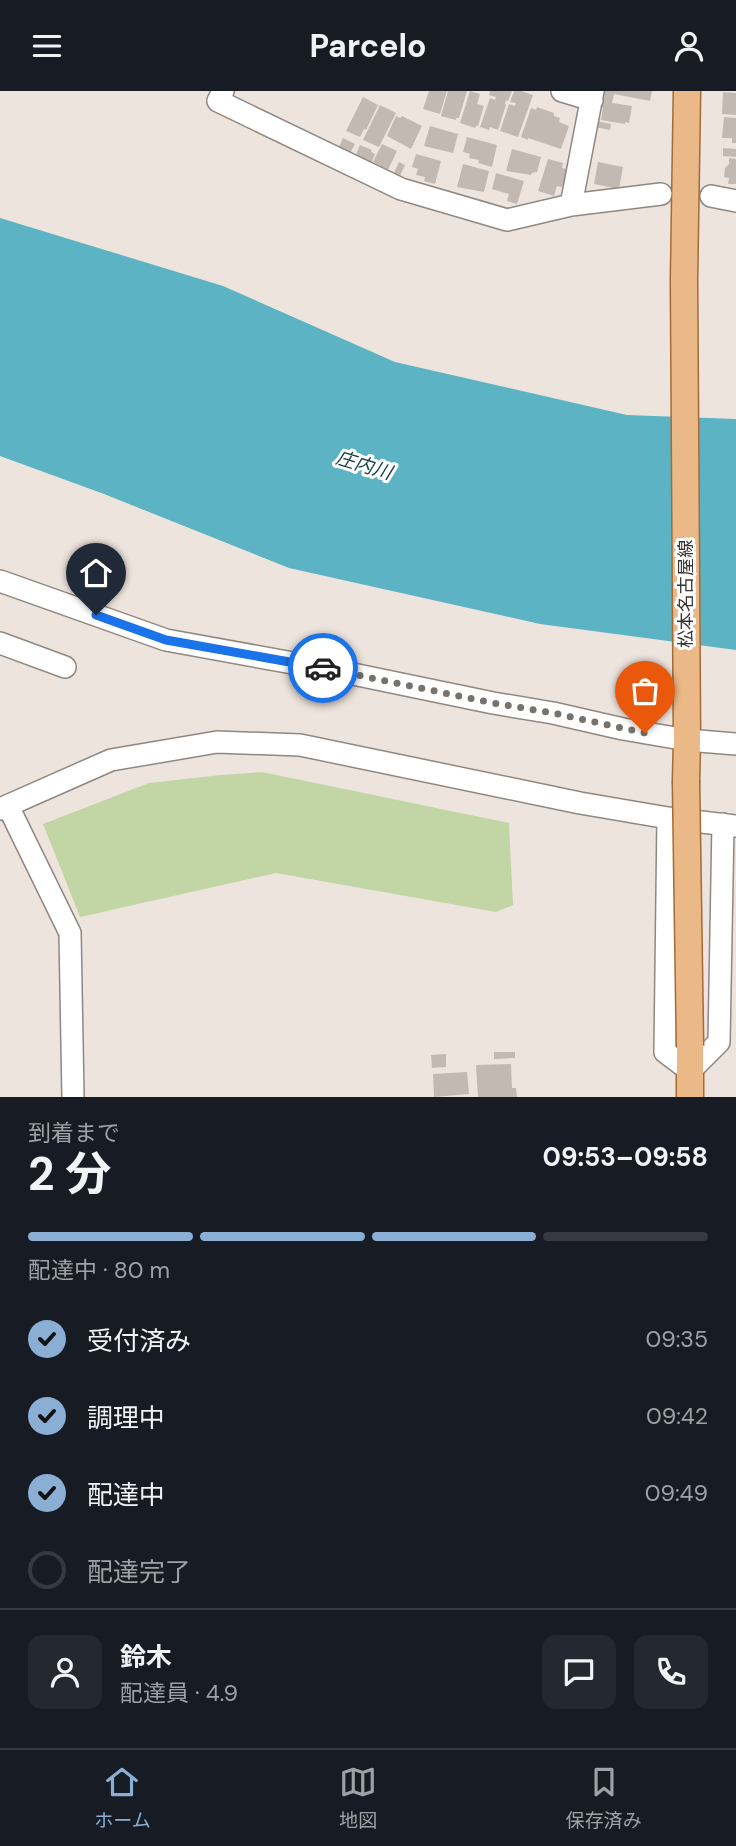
<!DOCTYPE html>
<html lang="ja">
<head>
<meta charset="utf-8">
<style>
  body { margin:0; font-family:"DM Sans","Noto Sans JP",sans-serif; background:#242831; color:#f1f3f6; height:100vh; display:flex; flex-direction:column; font-size:26px; white-space:nowrap }
  * { box-sizing:border-box; margin:0 }
  p { font-size:23px; color:#9ea1a6 }
  .icon { flex:none; width:38px; height:38px; fill:none; stroke:currentColor; stroke-width:2; stroke-linecap:round; stroke-linejoin:round }
  .map { position:relative; height:1006px; overflow:hidden }
  .details { display:flex; flex-direction:column; background:#171b24; flex:1 }
  .details>* { flex:none }
  .pin { position:absolute; display:grid; place-items:center; width:60px; height:60px; color:#fff; margin:-72px -30px; border-radius:50% 50% 50% 0; rotate:-45deg; box-shadow:0 0 7px #0007 }
  .pin .icon { rotate:45deg }
  .courier { position:absolute; display:grid; place-items:center; width:70px; height:70px; margin:-35px; border:5px solid #1a73e8; border-radius:50%; background:#fff; color:#222; box-shadow:0 2px 9px #0007 }
  .overview em { font-style:normal; font-weight:700 }
  .overview div { display:flex; flex-direction:column-reverse }
  .overview { display:flex; align-items:center; justify-content:space-between; height:119px; padding:0 28px }
  h1 { font-size:46px; font-weight:700; line-height:52px }
  .bar { display:grid; grid-template-columns:repeat(4,1fr); gap:10px 7px; align-content:center; height:84px; padding:0 28px }
  .bar i { height:9px; border-radius:5px; background:#363941 }
  .bar .active { background:#8bafd4 }
  .bar p { grid-column:span 4 }
  .line { display:flex; align-items:center; gap:18px; padding:0 28px; border-top:2px solid #363941 }
  .line div { flex:1 }
  .round { display:grid; place-items:center; flex:none; width:74px; height:74px; border-radius:14px; background:#242831 }
  ol { padding:0 28px; list-style:none }
  li { display:flex; align-items:center; gap:21px; height:77px }
  li p { margin-inline-start:auto }
  li .icon { padding:7px; border-radius:50%; background:#8bafd4; color:#111; stroke-width:4 }
  li:last-child { color:#9ea1a6 }
  li i { width:38px; height:38px; border:4px solid #363941; border-radius:50% }
  header { display:flex; justify-content:space-between; align-items:center; height:91px; padding:0 28px; background:#171b24; font-size:32px; font-weight:700 }
  .tabs { display:flex; justify-content:space-around; align-items:center; height:98px; border-top:2px solid #363941; background:#171b24; font-size:19px; color:#9ea1a6 }
  .tabs a { display:grid; justify-items:center; gap:4px }
  .tabs .active { color:#8bafd4 }
  .map>svg:first-child { display:block }
</style>
</head>
<body>
<header><svg class="icon" aria-label="menu" viewBox="0 0 24 24"><path d="M4 6h16M4 12h16M4 18h16"/></svg>Parcelo<svg class="icon" aria-label="person" viewBox="0 0 24 24"><circle cx="12" cy="8" r="4"/><path d="M4 21q1-7 8-7t8 7"/></svg></header>
<div class="map">
<svg width="736" height="1006" viewBox="0 0 736 1006">
  <rect width="100%" height="100%" fill="#eee4de"/>
  <path fill="#c2d5a4" d="M262,681l247,51 4,82 -17,7 -220,-39 -196,44 -37,-93 106,-41 72,-8z"/>
  <path fill="#5bb3c4" d="M0,127l223,68 172,76 232,53 109,4v231l-196,-26 -251,-56 -185,-74 -104,-38z"/>
  <path fill="#c3b9b3" d="M429,0h18l-7,23 -17,-5z
    M448,0h19l-8,27h-3v2l-15,-4z
    M470,0l10,3 -3,10 7,2 -6,20h-2l-1,2 -15,-5z
    M490,0h22l-4,10 -2,-1 -1,4 1,1 -8,25 -8,-3 -1,3 -9,-3 10,-29 5,2 1,-3 -7,-2z
    M514,0h7l12,4 -15,42 -18,-6 9,-27 6,2 1,-3 -6,-1z
    M601,0h51l-2,10 -36,-7 -2,9 20,3 -3,17 -4,-1v2l-24,-4 2,-12h-3z
    M723,1l13,1v22l-14,-1z
    M363,6l15,8 -12,25 -2,-1 -4,8 -14,-6z
    M380,14l16,8 -17,34 -16,-7z
    M537,16l17,6v3l6,2 -1,4 10,4 -8,23 -33,-11v2l-7,-3 10,-29 5,2z
    M396,25l4,2 2,-2 20,10 -11,23 -24,-13z
    M724,26l12,1v25h-4v-5h-10z
    M596,30l15,3 -1,6 -15,-3z
    M430,35l28,8 -5,19 -29,-7z
    M467,46l30,8 -5,22 -14,-4 1,-3 -10,-2 1,-4 -7,-2z
    M343,47l12,6 -6,11 -11,-6z
    M382,53l15,7 -9,19 -15,-8z
    M360,54l12,5 -1,2 4,2 -4,10 -16,-7z
    M723,57l13,1v8l-13,-1z
    M512,58l29,8 -4,15 -5,1 -1,2 -25,-4z
    M416,63l25,7 -6,23 -11,-3 1,-4 -9,-2 2,-6 -6,-2z
    M729,67l7,1v25h-8l1,-6 -5,-1 1,-9 4,-4z
    M548,68l15,4 -1,5 5,1 -5,18 -5,-1 -3,10 -16,-5z
    M399,71l6,3 -6,13 -6,-3z
    M598,71l25,5 -4,22 -25,-5z
    M463,73l26,7 -5,21 -27,-5z
    M496,82l28,8 -7,23 -10,-3 2,-7 -17,-5z
    M494,961h21v6l-21,1z
    M446,963v13l-14,1 -1,-13z
    M511,973l1,24h4l1,9h-39l-2,-32z
    M467,981l2,22 -35,3 -1,-23z"/>
  <g fill="none" stroke-linecap="round" stroke-linejoin="round">
    <defs>
      <path id="minor" d="M223,0l-5,10 183,88 106,31 64,-15 90,-11
        M562,0l30,9
        M711,105l25,5
        M571,114l22,-114
        M0,490l166,59 182,33 145,30 60,10 70,16 64,11 49,4
        M0,552l65,24
        M8,715l62,127 3,164
        M0,718l111,-49 106,-18 83,3 280,58 88,15 68,8
        M668,727l-3,234 25,19 29,-29 4,-218"/>
      <path id="major" d="M686,690l1,-41 -3,-460 3,-189
        M690,955v51"/>
    </defs>
    <use href="#minor" stroke="#908781" stroke-width="24"/>
    <use href="#major" stroke="#a46b36" stroke-width="29"/>
    <use href="#minor" stroke="#fff" stroke-width="21"/>
    <use href="#major" stroke="#ebb888" stroke-width="26"/>
    <defs>
      <path id="major-bridge" d="M686,690l4,265"/>
    </defs>
    <use href="#major-bridge" stroke="#a46b36" stroke-width="29" stroke-linecap="butt"/>
    <use href="#major-bridge" stroke="#ebb888" stroke-width="26"/>
  </g>
  <g fill="none" stroke-linecap="round" stroke-linejoin="round">
    <path stroke="#77726e" stroke-width="7" stroke-dasharray="0 12.6" d="M323,577l170,35 60,10 92,20"/>
    <path stroke="#1a73e8" stroke-width="9" d="M96,524l70,25 157,28"/>
  </g>
  <g text-anchor="middle" dominant-baseline="central" stroke-width="6" stroke-linejoin="round" paint-order="stroke">
    <g font-size="18" fill="#373431" stroke="#fff">
      <text transform="translate(686 503) rotate(-90)">松本名古屋線</text>
    </g>
    <g font-size="19" font-style="italic" fill="#163f47" stroke="#fff">
      <text transform="translate(364 374) rotate(17)">庄内川</text>
    </g>
  </g>
</svg>
<div class="pin" style="left:645px;top:642px;background:#ea580c"><svg class="icon" aria-label="bag" viewBox="0 0 24 24"><path d="M5 8h14l-1 12H6zM9 8a3 3 0 0 1 6 0"/></svg></div>
<div class="pin" style="left:96px;top:524px;background:#1f2937"><svg class="icon" aria-label="home" viewBox="0 0 24 24"><path d="M3 11l9-7 9 7M6 9v11h12V9"/></svg></div>
<div class="courier" style="left:323px;top:577px"><svg class="icon" aria-label="car" viewBox="0 0 24 24"><path d="M5 17H2v-5l4-1 3-4h7l3 4 3 1v5h-3M9 17h6M6 11h13"/><circle cx="7" cy="17" r="2"/><circle cx="17" cy="17" r="2"/></svg></div>
</div>
<section class="details">
<div class="overview"><div><h1>2 分</h1><p>到着まで</p></div><em>09:53–09:58</em></div>
<div class="bar"><i class="active"></i><i class="active"></i><i class="active"></i><i></i><p>配達中 · 80 m</p></div>
<ol>
<li><svg class="icon" aria-label="check" viewBox="0 0 24 24"><path d="M5 12l5 5 9-10"/></svg>受付済み<p>09:35</p></li>
<li><svg class="icon" aria-label="check" viewBox="0 0 24 24"><path d="M5 12l5 5 9-10"/></svg>調理中<p>09:42</p></li>
<li><svg class="icon" aria-label="check" viewBox="0 0 24 24"><path d="M5 12l5 5 9-10"/></svg>配達中<p>09:49</p></li>
<li><i></i>配達完了</li>
</ol>
<div class="line" style="height:126px"><a class="round"><svg class="icon" aria-label="person" viewBox="0 0 24 24"><circle cx="12" cy="8" r="4"/><path d="M4 21q1-7 8-7t8 7"/></svg></a><div><b>鈴木</b><p>配達員 · 4.9</p></div><a class="round"><svg class="icon" aria-label="chat" viewBox="0 0 24 24"><path d="M4 5h16v11H9l-5 4z"/></svg></a><a class="round"><svg class="icon" aria-label="phone" viewBox="0 0 24 24"><path d="M5 4h4l2 5-3 2q2 4 5 5l2-3 5 2v4C11 20 4 13 5 4z"/></svg></a></div>
</section>
<nav class="tabs">
<a class="active"><svg class="icon" aria-label="home" viewBox="0 0 24 24"><path d="M3 11l9-7 9 7M6 9v11h12V9"/></svg>ホーム</a>
<a><svg class="icon" aria-label="map" viewBox="0 0 24 24"><path d="M3 6l6-2 6 2 6-2v14l-6 2-6-2-6 2zM9 4v14M15 6v14"/></svg>地図</a>
<a><svg class="icon" aria-label="saved" viewBox="0 0 24 24"><path d="M7 4h10v16l-5-4-5 4z"/></svg>保存済み</a>
</nav>
</body>
</html>
